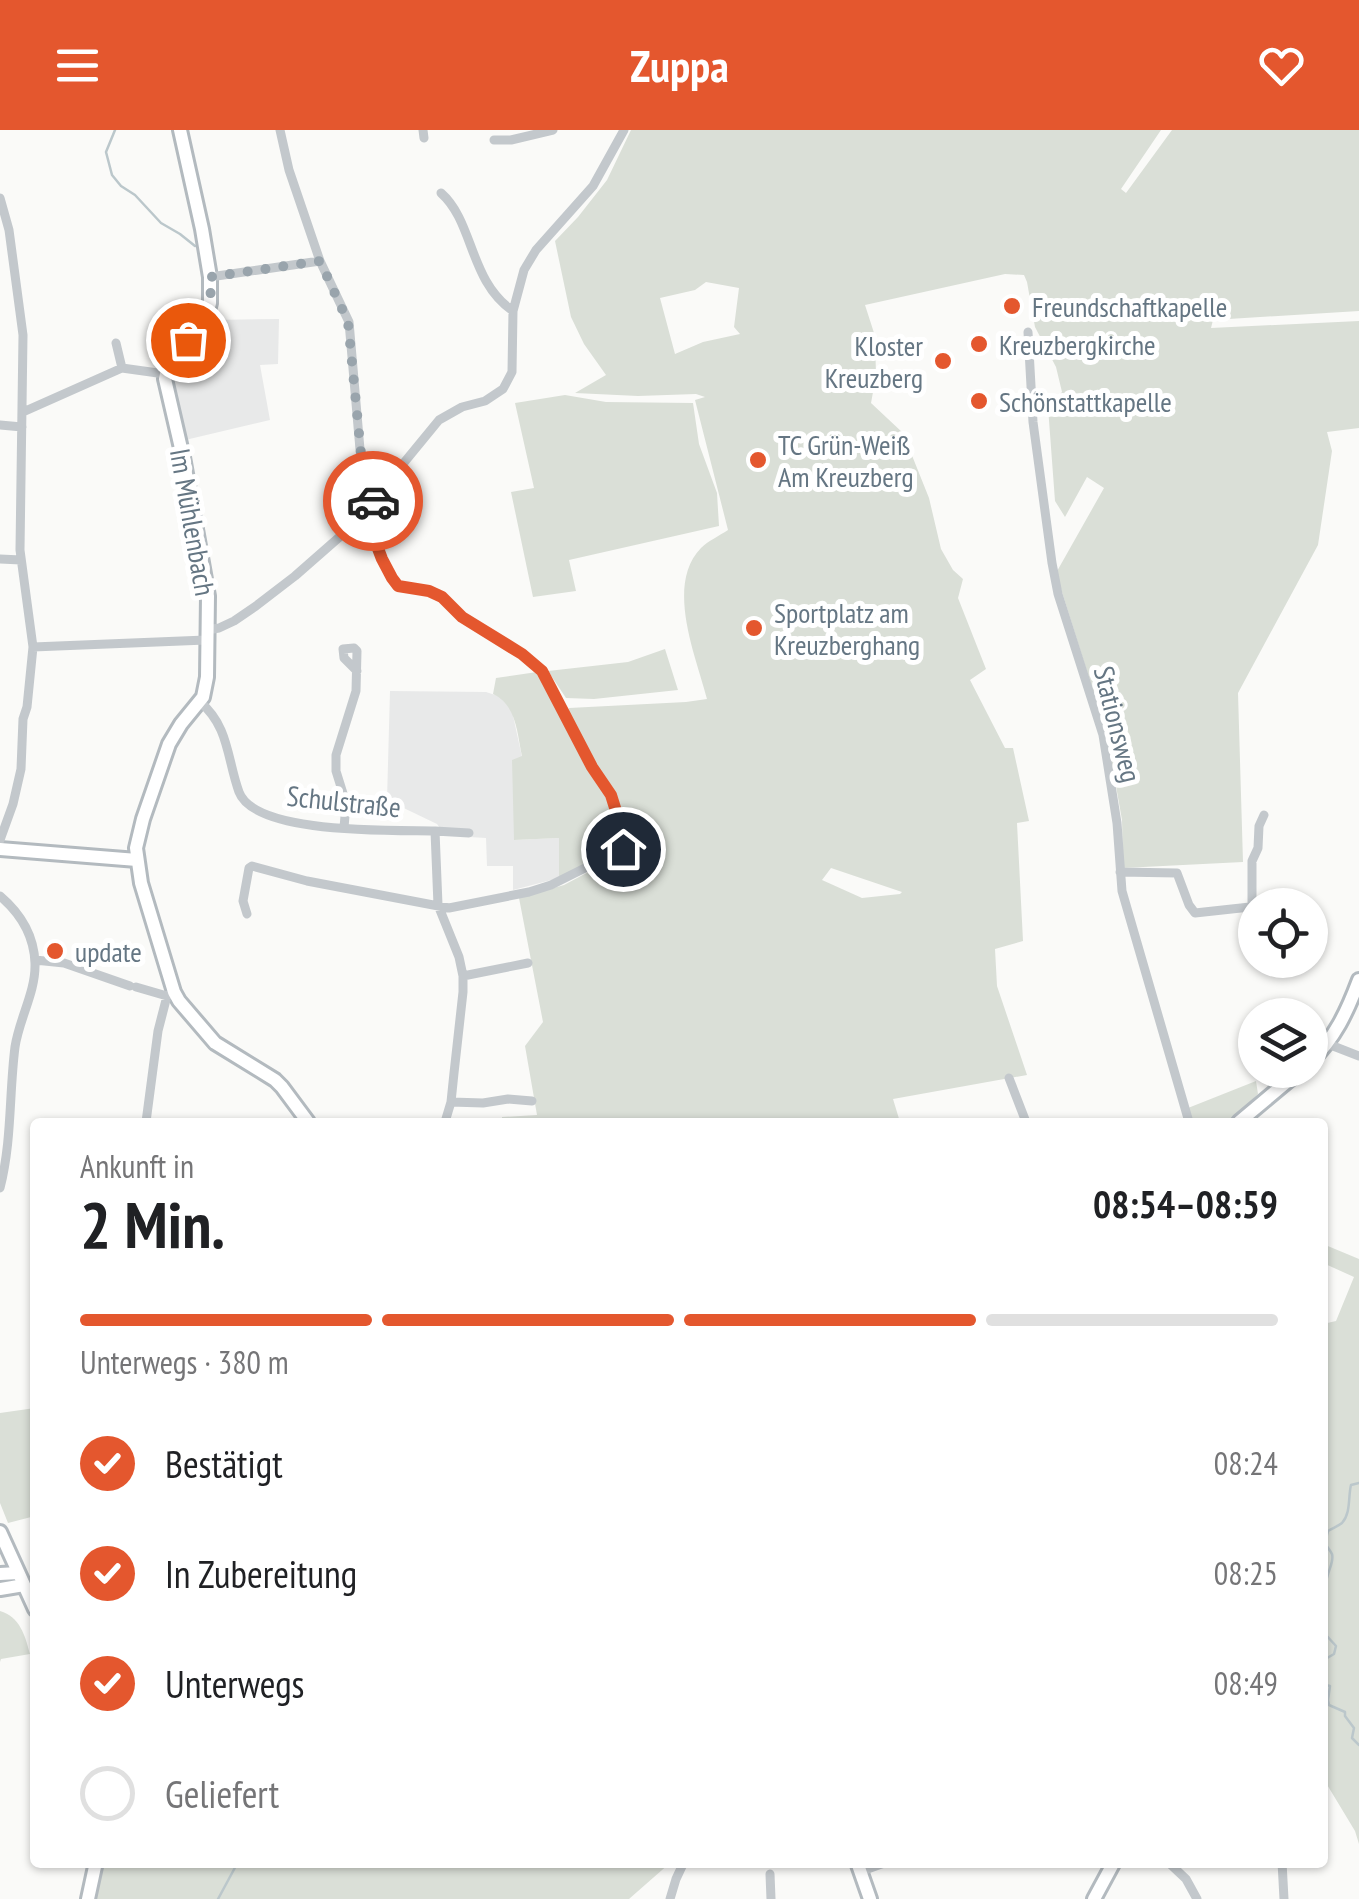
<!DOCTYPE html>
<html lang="de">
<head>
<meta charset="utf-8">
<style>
  body { margin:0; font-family:"PT Sans Narrow",sans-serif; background:#f6f6f6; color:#202124; height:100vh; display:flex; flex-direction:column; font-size:38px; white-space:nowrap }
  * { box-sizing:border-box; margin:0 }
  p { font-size:32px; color:#757577 }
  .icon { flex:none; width:55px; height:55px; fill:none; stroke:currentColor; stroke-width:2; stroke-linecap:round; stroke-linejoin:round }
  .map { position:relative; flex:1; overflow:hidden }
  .sheet { position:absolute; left:30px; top:988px; width:1298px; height:750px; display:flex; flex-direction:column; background:#fff; border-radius:10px; box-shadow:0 2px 8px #0004 }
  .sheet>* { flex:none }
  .buttons { position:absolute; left:1238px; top:758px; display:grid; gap:20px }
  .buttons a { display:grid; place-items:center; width:90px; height:90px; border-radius:50%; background:#fff; box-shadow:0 2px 8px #0004; font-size:50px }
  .pin { position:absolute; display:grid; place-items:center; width:85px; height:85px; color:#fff; margin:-42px; border:5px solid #fff; border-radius:50%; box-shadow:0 2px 10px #0007 }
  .courier { position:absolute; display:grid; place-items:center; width:100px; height:100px; margin:-50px; border:8px solid #e4572e; border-radius:50%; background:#fff; color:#222; box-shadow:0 2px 12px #0007 }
  .summary em { font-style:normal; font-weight:700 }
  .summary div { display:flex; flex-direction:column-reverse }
  .summary { display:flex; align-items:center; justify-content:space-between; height:170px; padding:0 50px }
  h1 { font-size:65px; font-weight:700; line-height:75px }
  .bar { display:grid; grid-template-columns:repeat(4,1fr); gap:15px 10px; align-content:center; height:120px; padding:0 50px }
  .bar i { height:12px; border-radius:8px; background:#e0e0e0 }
  .bar .current { background:#e4572e }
  .bar p { grid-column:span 4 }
  ol { padding:0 50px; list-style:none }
  li { display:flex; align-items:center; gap:30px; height:110px }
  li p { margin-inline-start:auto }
  li .icon { padding:10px; border-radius:50%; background:#e4572e; color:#fff; stroke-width:4 }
  li:last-child { color:#757577 }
  li i { width:55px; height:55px; border:5px solid #e0e0e0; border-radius:50% }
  header { display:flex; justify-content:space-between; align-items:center; height:130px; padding:0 50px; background:#e4572e; color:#fff; font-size:45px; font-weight:700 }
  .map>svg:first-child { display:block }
</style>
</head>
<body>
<header><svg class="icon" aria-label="menu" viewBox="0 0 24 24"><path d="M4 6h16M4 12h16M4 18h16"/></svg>Zuppa<svg class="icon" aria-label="heart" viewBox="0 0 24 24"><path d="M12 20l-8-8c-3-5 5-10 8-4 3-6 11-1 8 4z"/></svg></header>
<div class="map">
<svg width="1359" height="1769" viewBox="0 0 1359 1769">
  <rect width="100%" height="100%" fill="#fafaf8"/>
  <path fill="#e8e9e9" d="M279,189l-1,45 -18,1 10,55 -89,21 -13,-76 44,-45z
    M390,561l96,1 15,5 11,14 10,46 -8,83 45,-2v40l-46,12v-24h-26l-1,-28 -17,-1 -29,-9 -3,-4 -50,-24z"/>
  <path fill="#dadfd7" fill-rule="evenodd" d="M631,0h530l-40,59 5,4 46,-63h187v181l-146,9 -2,8 148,-7v107l-32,4 5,19 -14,94 -80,148 5,169 -120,6 -1,-48 -15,-85 -51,-162 48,-85 -17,-11 -22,40 -10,-16 -7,-94 14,-15 -6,-25 -21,-40 -8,-45 -3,-7 -19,-1 -140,31 10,31 1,40 -5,27 32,30 26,65 12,51 12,21 10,9 -5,19 28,71 -16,11 35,68h8l16,73 -12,2 6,118 -28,8 2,37 30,89 -134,24 7,23h-398v-5l35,-2 -12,-69 18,-24 -24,-124 45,-13 62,-33 -3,-26 -56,-114 2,-4 117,-6 21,-3c-11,-43 -42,-114 -6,-151 7,-7 18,-12 27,-18l-33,-130 10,-3 -9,-3 -58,2 -63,-3 31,-18 -22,-31 -13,-27 -16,-76 23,-24 29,-37zM706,152l33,6 -5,39 6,7 -37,8 -28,12 -15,-56 35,-8zM831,738l71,24 -2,2 -38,4 -40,-18z
    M565,265l41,7 87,1 6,41 18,49 2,33 -150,34 7,31 -43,6 -22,-105 23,-4 -19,-85z
    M665,519l13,41 -84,9 -28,-1 -18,-27 80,-9z
    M537,542l6,6 66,118 12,51 -62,31v-40l-45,2 -2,-80 10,-4c-5,-22 -5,-51 -29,-62l3,-16z
    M1256,951l2,13 -28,28h-37l-5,-14z
    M1323,1114l36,15v585l-4,-13 -32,-53v-454l13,-3 18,-44 -31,-14z
    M35,1278v108l-27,7 -8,-20v-90z
    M0,1481c20,6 25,24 30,43l-29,5 -1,3z
    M104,1733v-1l566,1 -41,36h-533z"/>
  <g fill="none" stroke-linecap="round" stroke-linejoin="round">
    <path stroke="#bbc7cb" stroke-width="2.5" d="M115,0l-9,22 6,23 9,11 14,9 26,28 19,11 15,12
      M1322,1461l4,-4c-1,-13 9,-24 6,-33 -2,-4 -5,-7 -7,-11l3,-12c5,-3 10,-5 14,-8 9,-10 6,-26 9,-38l8,-2
      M1322,1470l3,11 -2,8
      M1322,1491l4,14 10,11 -2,8 -12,7
      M1322,1554l8,2 -2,14 1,5 16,7v4l9,12 -2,10 7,7
      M218,1769l20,-37"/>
    <defs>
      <path id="secondary" d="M180,0l22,99 8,48v26l-5,19 -36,38 -4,19 18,78 25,139 -1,81 -4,20 -22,27 -12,20 -26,75 -7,29 5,35 33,109 5,9 36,42 60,37 7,7 26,35
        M0,719l137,11
        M1310,932c25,-24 37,-50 49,-82
        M1239,992l62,-52
        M0,1402l35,77
        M0,1444l18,-1
        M0,1459l24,-4
        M857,1732l13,37
        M88,1769l8,-37
        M1094,1769l20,-37"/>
    </defs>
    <use href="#secondary" stroke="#b3babf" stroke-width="18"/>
    <path stroke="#c3c8cc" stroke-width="9" d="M423,0l1,8
      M494,10h17l42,-10
      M441,63c33,29 28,88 72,118
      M0,68l9,32 14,105 -3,215 13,97 -6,60 -4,12 -2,50 -8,35 -13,36
      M320,131l29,61 14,162 11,15
      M210,147l110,-16 -31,-91 -9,-40
      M1028,202l5,90 19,141 6,31 45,141 14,88 5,68 67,231
      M116,213l6,25
      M23,282l99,-44 43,6
      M0,295l22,2
      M0,429l21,1
      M207,500l12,-2 15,-7 22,-15 39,-30 57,-50 87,-106 23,-13 23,-6 18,-12 9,-17 1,-61 11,-41 12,-20 57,-64 31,-56
      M33,517l173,-7
      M200,572c29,24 27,57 39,90 16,43 156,38 196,39l3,74 21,52 4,19v16l-9,81 -3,29 -6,20
      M344,698l2,-25 -10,-32v-16l20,-64 1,-40 -3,-3 -11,1 1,9 13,13
      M435,701l34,2
      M1120,742l57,1 12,32 6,8 55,-6 2,-2v-44l6,-13 1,-22 5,-11
      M0,766c20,17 34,39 35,67 1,29 -16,56 -20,84 -6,47 -3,94 -15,141
      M247,784l-4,-13 6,-33 3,-2 55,15 142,27 80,-16 22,-7 72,-36 -2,-22 -10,-32 -19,-28 -50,-96 -20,-17 -60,-37 -20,-20 -13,-6 -31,-6 -6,-7 -10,-19 -18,-47
      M35,830l29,3 66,23
      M463,846l65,-13
      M136,857l31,9
      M1328,914l31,12
      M1009,948l17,44
      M451,972l32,1 25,-4 24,2
      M146,992l12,-91 9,-35 7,-4
      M1168,1732l18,17 11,20
      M1282,1732l2,37
      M862,1741l25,-9
      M770,1744l1,25
      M670,1769l6,-20 8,-17"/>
    <use href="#secondary" stroke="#fff" stroke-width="12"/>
  </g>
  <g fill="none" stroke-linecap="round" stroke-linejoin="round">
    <path stroke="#99a4ac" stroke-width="10" stroke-dasharray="0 18" d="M188,210c22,-22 24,-32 22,-63l110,-16 28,61 16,162 10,15 -1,2"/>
    <path stroke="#e4572e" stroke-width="12" d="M373,371l-9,11 18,47 10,19 6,8 31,5 13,6 20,20 60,37 20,17 50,96 19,28 10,32 2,22"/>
  </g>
  <g fill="#e4572e" stroke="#fff" stroke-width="4">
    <circle cx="1012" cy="176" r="10"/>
    <circle cx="979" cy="214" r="10"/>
    <circle cx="943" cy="231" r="10"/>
    <circle cx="979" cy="271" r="10"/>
    <circle cx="758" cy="330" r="10"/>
    <circle cx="754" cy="498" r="10"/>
    <circle cx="55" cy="821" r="10"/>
  </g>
  <g text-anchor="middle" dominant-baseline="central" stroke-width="10" stroke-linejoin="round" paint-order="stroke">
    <g font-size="28" fill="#657683" stroke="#fff" text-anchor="start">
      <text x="1032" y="176">Freundschaftkapelle</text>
      <text x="999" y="214">Kreuzbergkirche</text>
      <text x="923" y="215" text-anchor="end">Kloster<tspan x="923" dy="32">Kreuzberg</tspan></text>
      <text x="999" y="271">Schönstattkapelle</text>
      <text x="778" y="314">TC Grün-Weiß<tspan x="778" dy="32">Am Kreuzberg</tspan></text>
      <text x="774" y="482">Sportplatz am<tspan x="774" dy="32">Kreuzberghang</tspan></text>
      <text x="75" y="821">update</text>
    </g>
    <g font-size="28" fill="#657683" stroke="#fff">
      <text transform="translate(193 392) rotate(80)">Im Mühlenbach</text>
      <text transform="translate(1118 594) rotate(76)">Stationsweg</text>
      <text transform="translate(344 671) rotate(6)">Schulstraße</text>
    </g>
  </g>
</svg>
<div class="buttons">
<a><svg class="icon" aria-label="locate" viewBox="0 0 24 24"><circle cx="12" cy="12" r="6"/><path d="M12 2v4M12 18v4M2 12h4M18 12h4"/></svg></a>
<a><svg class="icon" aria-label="layers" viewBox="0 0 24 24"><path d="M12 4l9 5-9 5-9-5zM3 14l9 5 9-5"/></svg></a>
</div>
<div class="pin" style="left:188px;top:210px;background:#ea580c"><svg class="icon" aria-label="bag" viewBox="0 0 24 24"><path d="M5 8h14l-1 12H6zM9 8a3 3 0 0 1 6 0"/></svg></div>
<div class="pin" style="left:623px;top:719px;background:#1f2937"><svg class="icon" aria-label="home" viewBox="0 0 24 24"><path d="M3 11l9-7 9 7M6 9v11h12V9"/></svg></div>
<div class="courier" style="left:373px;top:371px"><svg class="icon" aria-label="car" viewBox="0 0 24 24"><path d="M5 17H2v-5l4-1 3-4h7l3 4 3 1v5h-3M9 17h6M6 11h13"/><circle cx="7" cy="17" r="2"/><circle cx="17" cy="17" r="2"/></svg></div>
<section class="sheet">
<div class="summary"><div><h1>2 Min.</h1><p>Ankunft in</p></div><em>08:54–08:59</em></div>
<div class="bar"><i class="current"></i><i class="current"></i><i class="current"></i><i></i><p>Unterwegs · 380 m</p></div>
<ol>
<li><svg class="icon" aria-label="check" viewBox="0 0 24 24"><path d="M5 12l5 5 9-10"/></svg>Bestätigt<p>08:24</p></li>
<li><svg class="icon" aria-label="check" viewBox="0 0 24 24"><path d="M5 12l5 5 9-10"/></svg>In Zubereitung<p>08:25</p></li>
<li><svg class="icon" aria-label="check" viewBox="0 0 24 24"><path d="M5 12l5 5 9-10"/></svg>Unterwegs<p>08:49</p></li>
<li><i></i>Geliefert</li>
</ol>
</section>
</div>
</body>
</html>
